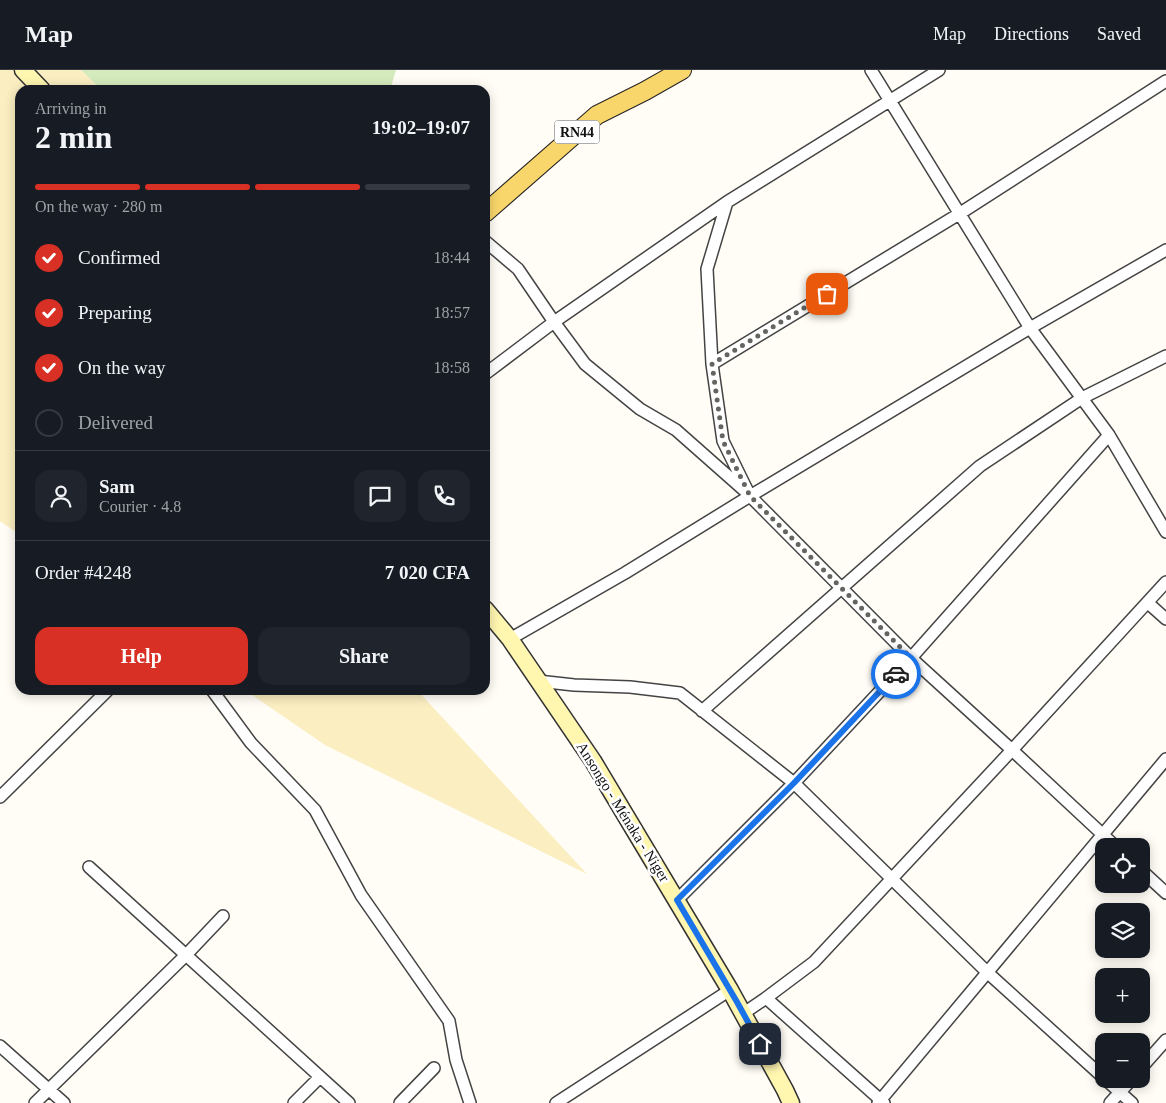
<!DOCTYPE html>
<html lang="en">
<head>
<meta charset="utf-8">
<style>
  body { margin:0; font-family:"Times New Roman",serif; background:#20242c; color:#f1f3f6; height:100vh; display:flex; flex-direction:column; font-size:19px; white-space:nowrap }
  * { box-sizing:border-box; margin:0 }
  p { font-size:16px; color:#9ea1a6 }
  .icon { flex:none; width:28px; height:28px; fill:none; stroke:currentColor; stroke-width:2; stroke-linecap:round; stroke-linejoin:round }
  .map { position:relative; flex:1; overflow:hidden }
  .drawer { position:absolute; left:15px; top:15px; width:475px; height:610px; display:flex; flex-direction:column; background:#171b24; border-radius:15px; box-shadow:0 2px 12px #0003 }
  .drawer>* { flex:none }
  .fabs { position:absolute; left:1095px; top:768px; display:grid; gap:10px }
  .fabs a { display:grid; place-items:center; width:55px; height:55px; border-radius:10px; background:#171b24; box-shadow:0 2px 12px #0003; font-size:25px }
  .pin { position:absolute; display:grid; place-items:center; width:42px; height:42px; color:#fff; margin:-21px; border-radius:10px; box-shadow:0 2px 8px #0006 }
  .courier { position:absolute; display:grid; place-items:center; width:50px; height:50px; margin:-25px; border:4px solid #1a73e8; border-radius:50%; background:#fff; color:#222; box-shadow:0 1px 6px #0007 }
  .headline em { font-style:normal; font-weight:700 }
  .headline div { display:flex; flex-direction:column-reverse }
  .headline { display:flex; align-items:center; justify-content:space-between; height:85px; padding:0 20px }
  h1 { font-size:32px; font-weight:700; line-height:38px }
  .bar { display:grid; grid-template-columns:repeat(4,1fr); gap:8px 5px; align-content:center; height:60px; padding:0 20px }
  .bar i { height:6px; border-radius:4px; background:#363941 }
  .bar .selected { background:#d93025 }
  .bar p { grid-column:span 4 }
  .line { display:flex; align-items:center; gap:12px; padding:0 20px; border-top:1px solid #363941 }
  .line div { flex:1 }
  .round { display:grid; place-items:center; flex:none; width:52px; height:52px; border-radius:15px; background:#20242c }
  ol { padding:0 20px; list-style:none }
  li { display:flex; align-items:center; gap:15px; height:55px }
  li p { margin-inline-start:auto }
  li .icon { padding:5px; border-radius:50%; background:#d93025; color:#fff; stroke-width:4 }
  li:last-child { color:#9ea1a6 }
  li i { width:28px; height:28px; border:2px solid #363941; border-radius:50% }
  .primary-button { display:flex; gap:10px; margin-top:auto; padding:10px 20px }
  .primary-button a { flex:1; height:58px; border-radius:15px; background:#d93025; color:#fff; font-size:20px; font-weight:700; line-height:58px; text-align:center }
  .primary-button a+a { background:#20242c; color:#f1f3f6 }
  header { display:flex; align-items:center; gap:30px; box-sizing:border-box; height:70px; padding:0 25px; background:#171b24; border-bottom:1px solid #363941 }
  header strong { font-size:24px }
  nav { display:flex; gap:28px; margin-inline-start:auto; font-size:18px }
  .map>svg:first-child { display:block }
</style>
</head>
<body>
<header>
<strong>Map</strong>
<nav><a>Map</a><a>Directions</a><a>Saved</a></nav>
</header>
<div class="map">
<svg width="1166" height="1033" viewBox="0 0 1166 1033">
  <rect width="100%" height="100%" fill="#fffdf5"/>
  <path fill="#d5ebbd" d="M81,0h315l-6,20h-289z"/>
  <path fill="#fbeec1" d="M0,0h81l20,20h-81v445l-20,-14z
    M245,620h172l170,184 -262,-129z"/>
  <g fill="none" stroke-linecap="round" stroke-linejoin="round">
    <defs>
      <path id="street" d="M871,0l159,258 79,107 57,97
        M727,132l-20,67 5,95 11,77 27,55 161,162 101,92 103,96
        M485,171l33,28 36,53 31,42 55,45 36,21 69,61
        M712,294l247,-150 207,-133
        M485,304l69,-52 173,-120 212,-132
        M1148,533l18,16
        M510,569l115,-66 125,-77 280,-168 136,-78
        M538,611l36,4 56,2 50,6 114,90 194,190 116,105
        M212,620l39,53 64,67 46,85 88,126 7,39 14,43
        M702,641l278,-245 102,-68 84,-42
        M0,727l108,-107
        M89,797l260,236
        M1141,800l25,23
        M677,830l117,-117 117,-125 198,-223
        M766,928l118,105
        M744,943l22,-15 48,-36 198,-212 154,-168
        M0,976l64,57
        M1141,998l25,-28
        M1105,1009l27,24
        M35,1033l151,-148 37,-39
        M294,1033l26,-26
        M400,1033l34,-35
        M556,1033l174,-113
        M878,1033l288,-344
        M1110,1033l22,-24"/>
      <path id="secondary" d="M23,0l19,20
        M485,539l25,30 83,122 137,229 55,100 6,13"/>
      <path id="primary" d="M485,143l112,-98 48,-24 37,-21"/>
    </defs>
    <use href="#street" stroke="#444" stroke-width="14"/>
    <use href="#secondary" stroke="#333" stroke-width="19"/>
    <use href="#primary" stroke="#222" stroke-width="20"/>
    <use href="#street" stroke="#fff" stroke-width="11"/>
    <use href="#secondary" stroke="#fff6b0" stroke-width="16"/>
    <use href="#primary" stroke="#f9d66b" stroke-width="18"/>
  </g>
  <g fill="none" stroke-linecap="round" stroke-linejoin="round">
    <path stroke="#646461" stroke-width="5" stroke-dasharray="0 9" d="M827,224l-115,70 11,77 27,55 161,162 -15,16"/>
    <path stroke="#1a73e8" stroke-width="6" d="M760,974l-23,-42 -60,-102 117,-117 102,-109"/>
  </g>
  <g text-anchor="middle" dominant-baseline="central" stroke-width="5" stroke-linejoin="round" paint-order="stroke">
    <rect fill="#fff" stroke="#585858" stroke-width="1" x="554.5" y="50.5" width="45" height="23" rx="4"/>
    <g font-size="14" font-weight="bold" fill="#111">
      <text x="577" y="62">RN44</text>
    </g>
    <g font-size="15" fill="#111" stroke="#fff">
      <text transform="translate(623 742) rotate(58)">Ansongo - Ménaka - Niger</text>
    </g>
  </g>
</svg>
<div class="fabs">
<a><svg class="icon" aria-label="locate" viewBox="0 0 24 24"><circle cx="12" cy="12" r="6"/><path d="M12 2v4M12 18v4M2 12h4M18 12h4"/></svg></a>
<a><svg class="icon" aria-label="layers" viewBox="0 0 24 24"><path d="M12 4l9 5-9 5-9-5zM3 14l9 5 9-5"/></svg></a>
<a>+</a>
<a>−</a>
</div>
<div class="pin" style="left:827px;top:224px;background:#ea580c"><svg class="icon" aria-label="bag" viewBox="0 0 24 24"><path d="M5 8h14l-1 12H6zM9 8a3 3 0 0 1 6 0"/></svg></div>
<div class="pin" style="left:760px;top:974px;background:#1f2937"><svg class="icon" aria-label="home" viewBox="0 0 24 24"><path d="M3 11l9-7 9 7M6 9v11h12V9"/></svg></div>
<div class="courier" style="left:896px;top:604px"><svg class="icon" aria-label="car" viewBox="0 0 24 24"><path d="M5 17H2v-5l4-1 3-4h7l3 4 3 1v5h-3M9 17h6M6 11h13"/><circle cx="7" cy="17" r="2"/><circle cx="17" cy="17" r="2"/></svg></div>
<section class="drawer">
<div class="headline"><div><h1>2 min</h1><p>Arriving in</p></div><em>19:02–19:07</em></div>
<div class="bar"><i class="selected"></i><i class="selected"></i><i class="selected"></i><i></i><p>On the way · 280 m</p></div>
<ol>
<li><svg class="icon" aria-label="check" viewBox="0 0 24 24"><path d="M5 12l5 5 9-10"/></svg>Confirmed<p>18:44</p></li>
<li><svg class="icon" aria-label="check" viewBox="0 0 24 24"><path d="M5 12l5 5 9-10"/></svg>Preparing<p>18:57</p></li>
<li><svg class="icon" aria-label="check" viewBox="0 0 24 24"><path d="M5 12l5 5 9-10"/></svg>On the way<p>18:58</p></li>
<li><i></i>Delivered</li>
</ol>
<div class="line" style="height:90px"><a class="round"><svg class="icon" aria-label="person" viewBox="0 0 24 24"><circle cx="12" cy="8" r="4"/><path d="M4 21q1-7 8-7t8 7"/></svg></a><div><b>Sam</b><p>Courier · 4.8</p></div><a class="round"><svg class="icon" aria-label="chat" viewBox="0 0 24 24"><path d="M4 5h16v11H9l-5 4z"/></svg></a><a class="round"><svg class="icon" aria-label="phone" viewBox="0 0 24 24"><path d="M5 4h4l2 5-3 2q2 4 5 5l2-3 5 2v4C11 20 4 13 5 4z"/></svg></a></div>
<div class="line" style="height:65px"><div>Order #4248</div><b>7 020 CFA</b></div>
<div class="primary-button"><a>Help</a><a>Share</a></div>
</section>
</div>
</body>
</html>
